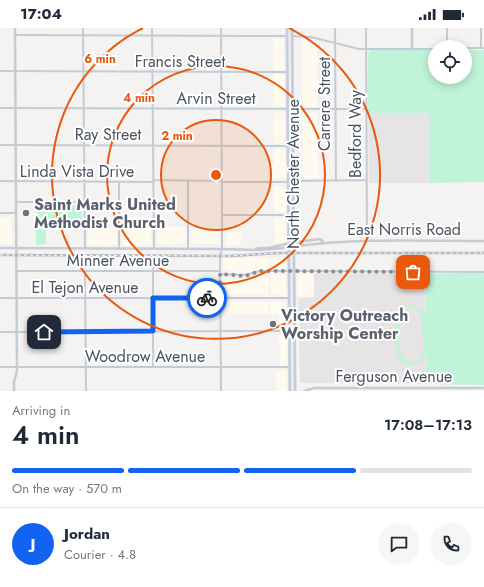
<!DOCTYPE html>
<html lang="en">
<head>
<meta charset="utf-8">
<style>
  body { margin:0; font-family:Jost,sans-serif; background:#f6f6f7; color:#1f2937; height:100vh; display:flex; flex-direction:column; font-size:15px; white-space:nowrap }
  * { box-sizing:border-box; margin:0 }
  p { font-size:13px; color:#747a83 }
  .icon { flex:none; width:22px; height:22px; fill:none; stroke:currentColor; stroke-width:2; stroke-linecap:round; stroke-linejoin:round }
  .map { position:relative; height:363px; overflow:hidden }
  .details { display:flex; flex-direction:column; background:#fff; flex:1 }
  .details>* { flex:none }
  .tools { position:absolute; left:428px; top:12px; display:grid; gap:8px }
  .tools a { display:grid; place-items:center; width:44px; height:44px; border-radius:50%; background:#fff; box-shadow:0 2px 10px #0003; font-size:20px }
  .pin { position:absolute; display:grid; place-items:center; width:34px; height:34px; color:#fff; margin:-17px; border-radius:8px; box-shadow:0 2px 6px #0006 }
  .courier { position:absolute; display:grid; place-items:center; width:40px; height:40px; margin:-20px; border:3px solid #1163f0; border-radius:50%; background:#fff; color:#222; box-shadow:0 1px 5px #0007 }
  .overview em { font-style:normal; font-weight:600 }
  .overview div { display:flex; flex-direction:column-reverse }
  .overview { display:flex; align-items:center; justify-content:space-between; height:68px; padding:0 12px }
  h1 { font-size:26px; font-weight:600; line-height:30px }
  .bar { display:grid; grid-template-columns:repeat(4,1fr); gap:6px 4px; align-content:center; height:48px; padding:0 12px }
  .bar i { height:5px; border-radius:3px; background:#e0e1e3 }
  .bar .selected { background:#1163f0 }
  .bar p { grid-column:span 4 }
  .line { display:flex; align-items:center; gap:10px; padding:0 12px; border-top:1px solid #e0e1e3 }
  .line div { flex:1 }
  .round { display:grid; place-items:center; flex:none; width:42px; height:42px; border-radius:21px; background:#f6f6f7 }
  .status { display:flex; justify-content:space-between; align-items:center; height:28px; padding:0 20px; background:#fff; direction:ltr }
  .status svg { height:11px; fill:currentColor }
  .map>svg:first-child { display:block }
</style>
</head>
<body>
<div class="status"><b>17:04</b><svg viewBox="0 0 49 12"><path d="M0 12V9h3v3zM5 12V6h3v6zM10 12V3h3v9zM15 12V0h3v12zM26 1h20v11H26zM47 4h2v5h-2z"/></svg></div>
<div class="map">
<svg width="484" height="363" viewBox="0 0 484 363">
  <rect width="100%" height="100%" fill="#f5f3f2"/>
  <path fill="#fefaee" d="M273,11h11v31h-11z
    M304,12l13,2v65h-12l-2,-2 -1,-63z
    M273,47h11l1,31h-11z
    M274,85h9l2,1 -1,29h-10z
    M304,85h13l1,65h-13l-2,-1v-62z
    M274,121h9l2,2v13h3v14h-16v-14h2z
    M274,158h9l2,1 1,23 -2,2h-10z
    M0,189h10l1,2 1,23 -2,2h-10z
    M274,190h10l1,2 1,20 -2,2 -9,2z
    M88,199h29v18h-29z
    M122,199h29v18h-29z
    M157,199h28v17h-27z
    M192,201h27v15h-26z
    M226,204h15v13h-14z
    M223,230h46v11l-22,3 -11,1 -12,-5z
    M271,230h15l1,11h-16z
    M298,246h16v23h-16z
    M262,247h7v20h-44l-1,-16h22z
    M271,247h15v20h-15z
    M226,273l42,1v12h-44v-11z
    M270,274h16l1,27h-8v-15l-9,-1z
    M279,306h8v30l-7,1z
    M276,342h11v21h-11z"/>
  <path fill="#e6e4e4" d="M368,85h61l1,70h-61z
    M314,245l111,1 2,110 -127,-1 -2,-85 16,-1z"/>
  <path fill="#c0f3d7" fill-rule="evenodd" d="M370,22h65v27h30v-27h19v132l-54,1 -1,-70h-61v-60z
    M36,177h46v20l-3,-3h-33v22l-10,1z
    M484,244v113l-57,-1 -1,-32 -4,9 -10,4c-5,0 -10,-2 -13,-7 -4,-6 -4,-39 -1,-45 8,-16 23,-7 28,4v-43zM407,280c8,-1 13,3 15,11 0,9 3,26 0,35 -4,13 -20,9 -22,-3 0,-12 -5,-36 7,-43z"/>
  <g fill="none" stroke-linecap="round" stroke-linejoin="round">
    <path stroke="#c3ccd4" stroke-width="2" d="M83,0l2,220
      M152,0l2,221
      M335,0l1,153
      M366,0l1,212
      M447,0v19
      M481,0v20
      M15,7l272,1
      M292,8l19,1 48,12h76
      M465,20h19
      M0,43l288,1
      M0,80l366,1
      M0,117l288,1
      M153,152l69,1
      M188,152v69
      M0,153l153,1
      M294,153l72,-1
      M119,154v67
      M222,154h66
      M16,174h69
      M0,185h16
      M222,187h67
      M153,229v110
      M16,243h203
      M85,243l1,120
      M220,246l25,1 15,-4h34l190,1
      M0,270h289
      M0,304l289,-1
      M0,339h290
      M221,363l-1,-135 2,-7v-34l-1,-187"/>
    <path stroke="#c3ccd4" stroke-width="2.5" d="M412,0v21
      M295,217l3,1c62,-8 124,-5 186,-5
      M0,220l222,1 36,1 27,-2 4,-2
      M256,221l2,-1h11l17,-4c4,2 8,1 11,-2l23,-3 4,4
      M14,363v-9l3,-11 -2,-343
      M304,363l10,-3h170"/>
    <path stroke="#c5cedc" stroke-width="3" d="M287,0l3,363
      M292,0l3,363"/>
    <defs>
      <path id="rail" d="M0,227l230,1 49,-3h205"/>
    </defs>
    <use href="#rail" stroke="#b4b7bd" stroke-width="2.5"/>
    <use href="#rail" stroke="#fff" stroke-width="1" stroke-dasharray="3" stroke-linecap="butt"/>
  </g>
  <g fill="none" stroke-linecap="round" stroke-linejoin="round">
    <path stroke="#858c94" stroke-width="4" stroke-dasharray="0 7.2" d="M207,270h13v-24l25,2 15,-5h24l129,1"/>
    <path stroke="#1163f0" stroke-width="5" d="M44,304l109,-1v-33h54"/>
  </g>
  <circle cx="216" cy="147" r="55" fill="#e8590c" fill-opacity=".12"/>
  <g fill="none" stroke="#e8590c" stroke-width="2">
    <circle cx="216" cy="147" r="55"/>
    <circle cx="216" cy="147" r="109"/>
    <path d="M289 0A164 164 0 1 1 143 0"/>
  </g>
  <g fill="#6b7280" stroke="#fff" stroke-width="1.5">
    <circle cx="26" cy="185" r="4"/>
    <circle cx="273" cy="296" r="4"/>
  </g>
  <g text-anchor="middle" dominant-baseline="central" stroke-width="4" stroke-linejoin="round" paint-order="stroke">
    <g font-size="16" fill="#495461" stroke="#fff">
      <text x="180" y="33">Francis Street</text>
      <text x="216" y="70">Arvin Street</text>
      <text transform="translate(324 76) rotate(-90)">Carrere Street</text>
      <text x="108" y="106">Ray Street</text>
      <text transform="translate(355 106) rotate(-90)">Bedford Way</text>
      <text x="77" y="143">Linda Vista Drive</text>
      <text transform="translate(293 146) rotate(-90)">North Chester Avenue</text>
      <text x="404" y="201">East Norris Road</text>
      <text x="118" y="232">Minner Avenue</text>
      <text x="85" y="259">El Tejon Avenue</text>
      <text x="145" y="328">Woodrow Avenue</text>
      <text x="394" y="348">Ferguson Avenue</text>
    </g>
    <g font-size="16" font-weight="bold" fill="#5b616d" stroke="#fff" text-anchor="start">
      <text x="34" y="176">Saint Marks United<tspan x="34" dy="18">Methodist Church</tspan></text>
      <text x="281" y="287">Victory Outreach<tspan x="281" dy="18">Worship Center</tspan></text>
    </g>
  </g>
  <circle cx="216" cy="147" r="6" fill="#e8590c" stroke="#fff" stroke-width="2"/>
  <g font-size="12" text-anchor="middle" font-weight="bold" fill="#e8590c" stroke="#fff" stroke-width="4" stroke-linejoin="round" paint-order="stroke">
    <text x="100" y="35">6 min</text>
    <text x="139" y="74">4 min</text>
    <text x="177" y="112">2 min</text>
  </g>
</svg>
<div class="tools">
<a><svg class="icon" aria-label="locate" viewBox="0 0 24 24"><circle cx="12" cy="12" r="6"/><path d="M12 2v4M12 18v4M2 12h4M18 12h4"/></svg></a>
</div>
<div class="pin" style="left:413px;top:244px;background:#ea580c"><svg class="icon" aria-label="bag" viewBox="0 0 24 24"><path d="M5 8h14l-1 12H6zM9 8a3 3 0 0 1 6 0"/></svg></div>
<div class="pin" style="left:44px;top:304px;background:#1f2937"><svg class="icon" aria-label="home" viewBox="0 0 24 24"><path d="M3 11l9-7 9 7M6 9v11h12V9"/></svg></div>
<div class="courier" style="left:207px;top:270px"><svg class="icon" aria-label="bike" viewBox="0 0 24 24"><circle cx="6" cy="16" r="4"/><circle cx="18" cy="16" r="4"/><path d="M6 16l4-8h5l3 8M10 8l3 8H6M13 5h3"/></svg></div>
</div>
<section class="details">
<div class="overview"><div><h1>4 min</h1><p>Arriving in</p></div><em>17:08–17:13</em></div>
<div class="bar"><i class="selected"></i><i class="selected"></i><i class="selected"></i><i></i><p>On the way · 570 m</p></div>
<div class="line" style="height:72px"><b class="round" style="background:#1163f0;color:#fff">J</b><div><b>Jordan</b><p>Courier · 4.8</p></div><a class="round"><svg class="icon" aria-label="chat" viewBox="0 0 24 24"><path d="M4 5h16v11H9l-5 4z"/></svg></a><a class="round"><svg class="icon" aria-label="phone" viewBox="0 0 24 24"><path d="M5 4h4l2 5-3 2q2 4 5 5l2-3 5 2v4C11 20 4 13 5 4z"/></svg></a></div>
</section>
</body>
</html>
